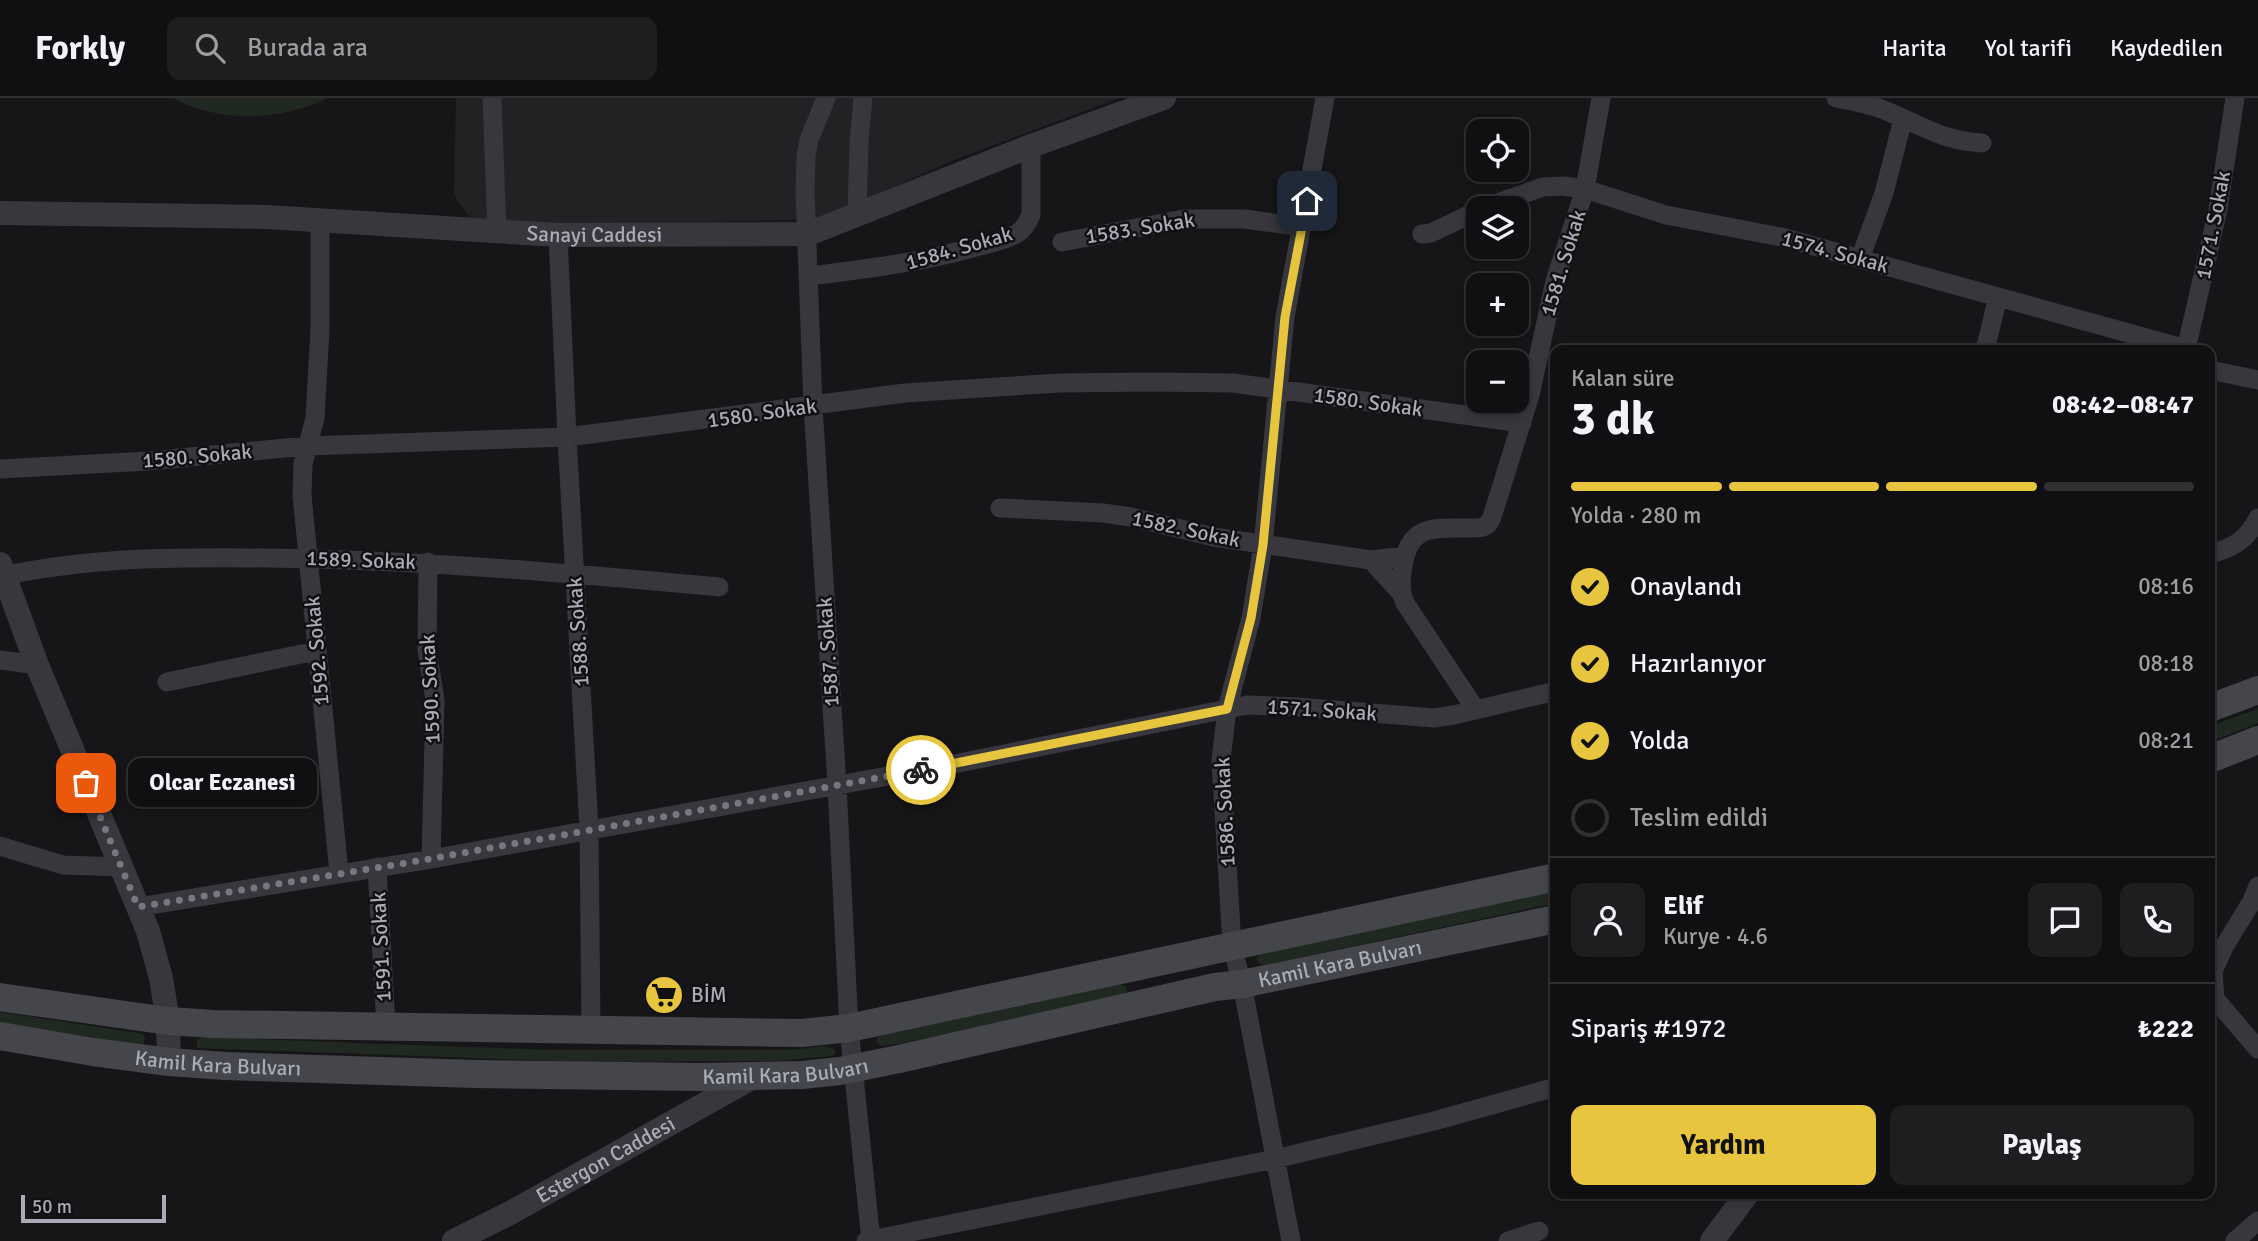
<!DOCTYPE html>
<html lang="tr">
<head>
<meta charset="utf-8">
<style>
  body { margin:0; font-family:Signika,sans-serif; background:#1e1e20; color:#f1f3f6; height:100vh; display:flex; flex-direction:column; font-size:26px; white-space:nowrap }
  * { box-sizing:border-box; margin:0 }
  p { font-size:23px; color:#9c9d9f }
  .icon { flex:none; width:38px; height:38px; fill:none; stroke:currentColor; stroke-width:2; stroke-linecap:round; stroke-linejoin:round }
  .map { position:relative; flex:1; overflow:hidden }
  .drawer { position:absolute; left:1550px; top:247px; width:665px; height:854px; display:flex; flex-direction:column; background:#101012; border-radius:14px; box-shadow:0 4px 10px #0003,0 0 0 2px #303032 }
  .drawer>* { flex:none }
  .controls { position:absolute; left:1466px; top:21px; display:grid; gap:14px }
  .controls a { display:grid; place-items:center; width:63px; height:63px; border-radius:14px; background:#101012; box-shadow:0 4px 10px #0003,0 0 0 2px #303032; font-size:35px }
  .scale { position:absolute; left:21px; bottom:18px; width:145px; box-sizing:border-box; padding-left:7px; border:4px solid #a9abb7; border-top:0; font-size:19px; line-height:24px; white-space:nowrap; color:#a9abb7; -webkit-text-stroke:5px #111113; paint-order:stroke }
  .pin { position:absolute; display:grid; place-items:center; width:60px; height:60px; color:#fff; margin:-30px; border-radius:14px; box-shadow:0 4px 10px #0006 }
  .courier { position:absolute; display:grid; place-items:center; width:70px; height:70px; margin:-35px; border:5px solid #e7c53e; border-radius:50%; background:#fff; color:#222; box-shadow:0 2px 9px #0007 }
  .bubble { position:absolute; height:49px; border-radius:14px; background:#101012; box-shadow:0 4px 10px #0003,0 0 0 2px #303032; font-size:23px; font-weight:800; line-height:49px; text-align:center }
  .summary em { font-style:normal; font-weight:800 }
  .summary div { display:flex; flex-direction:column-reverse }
  .summary { display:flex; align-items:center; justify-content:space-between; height:119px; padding:0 21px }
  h1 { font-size:46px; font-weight:800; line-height:52px }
  .bar { display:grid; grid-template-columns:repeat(4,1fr); gap:10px 7px; align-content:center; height:84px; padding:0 21px }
  .bar i { height:9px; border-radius:5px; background:#303032 }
  .bar .on { background:#e7c53e }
  .bar p { grid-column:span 4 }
  .line { display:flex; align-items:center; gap:18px; padding:0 21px; border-top:2px solid #303032 }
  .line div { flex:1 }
  .round { display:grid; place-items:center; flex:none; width:74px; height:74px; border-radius:14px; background:#1e1e20 }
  ol { padding:0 21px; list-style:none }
  li { display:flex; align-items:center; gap:21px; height:77px }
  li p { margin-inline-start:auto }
  li .icon { padding:7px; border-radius:50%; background:#e7c53e; color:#111; stroke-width:4 }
  li:last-child { color:#9c9d9f }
  li i { width:38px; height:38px; border:4px solid #303032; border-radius:50% }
  .primary-button { display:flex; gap:14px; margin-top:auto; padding:14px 21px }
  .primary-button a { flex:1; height:80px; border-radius:14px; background:#e7c53e; color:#111; font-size:28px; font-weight:800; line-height:80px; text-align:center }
  .primary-button a+a { background:#1e1e20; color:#f1f3f6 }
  header { display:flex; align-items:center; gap:42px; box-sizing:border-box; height:98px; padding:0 35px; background:#101012; border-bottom:2px solid #303032 }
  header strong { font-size:33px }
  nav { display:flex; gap:38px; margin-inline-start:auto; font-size:24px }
  .search { width:490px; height:63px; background:#1e1e20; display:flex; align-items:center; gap:18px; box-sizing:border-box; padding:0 24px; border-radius:14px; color:#9c9d9f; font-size:26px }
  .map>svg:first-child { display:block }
</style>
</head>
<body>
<header>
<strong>Forkly</strong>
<div class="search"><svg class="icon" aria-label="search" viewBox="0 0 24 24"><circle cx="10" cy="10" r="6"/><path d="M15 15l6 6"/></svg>Burada ara</div>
<nav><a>Harita</a><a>Yol tarifi</a><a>Kaydedilen</a></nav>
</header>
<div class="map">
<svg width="2258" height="1143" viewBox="0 0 2258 1143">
  <rect width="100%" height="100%" fill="#161618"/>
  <path fill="#222225" d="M456,0h663l-165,62 -133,59 -280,7 -68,-4 -19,-27z"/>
  <path fill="#202822" d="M173,0h155c-44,23 -112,25 -155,0z
    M2258,611v14l-48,19v-16z
    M1556,793v12l-291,62 -6,-2 -3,-4 5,-5z
    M1119,886l7,2 1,6 -9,6 -221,46 -16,2 -5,-4 2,-5 6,-2z
    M0,914l138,21 5,2 2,4 -2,5 -3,1 -140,-21z
    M202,939l350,13h238l34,-4 11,3v5l-3,2 -53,5 -194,1 -388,-14v-8z"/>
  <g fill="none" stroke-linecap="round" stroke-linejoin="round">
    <path stroke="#37373d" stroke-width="19" d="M492,0l5,134
      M826,0l-17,42 -3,15 -1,37 8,214 24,379 12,243 22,213
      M1836,0c16,3 33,6 48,12 35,14 58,31 98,33
      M1483,110l60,-21 20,-1 22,3 81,26 115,22 405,112
      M857,117l2,-73 4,-44
      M320,122v109l-5,89 -12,46 -1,31 37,378
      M1422,136l9,-1 48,-23
      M558,137l9,202 22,392 2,202
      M1062,144l122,-23h61l57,8
      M1860,161l24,-66 19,-74
      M810,178c55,-7 108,-13 162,-28 15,-4 33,-7 46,-15 7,-5 10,-11 13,-18v-69
      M1985,252l13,-53
      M2186,252l32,-141 17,-111
      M2210,272l48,10
      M0,371l148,-8 159,-15 260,-9 338,-44 154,-10 92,-1 82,1 289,40
      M1000,410l103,5 28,4 83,20 157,23
      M2210,456c23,-6 37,-14 48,-36
      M428,464l-1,88 8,50 -4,159
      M3,478c88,-19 176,-19 265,-18 151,2 301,15 451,29
      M1401,495l-30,-33 34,-4
      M0,562l37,5
      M167,584l149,-31
      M1476,612l-71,-107c-6,-14 -4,-27 -1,-42 7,-37 33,-33 63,-33 7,0 16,1 21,-4 3,-3 4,-7 5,-10l37,-119 25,-114 30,-92 16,-91
      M0,748l63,19 59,2
      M377,769l9,159
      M2258,788l-6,15 -27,44 -12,26 2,28 43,50
      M138,809l293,-48 518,-94 298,-60 51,2 136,11 20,-3 102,-24
      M866,1143l409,-82 159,-38 122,-34
      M1291,1143l-49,-257 -10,-38 -11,-186 6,-51 24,-91 12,-73 22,-228 40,-219
      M1508,1143l31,-10
      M2235,1143l23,-20"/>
    <g stroke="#37373d" stroke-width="24">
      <path id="s1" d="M0,115l266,4 292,18 250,-1 223,-88 133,-48"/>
      <path d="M0,466l37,101 111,266 13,47 7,43 1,41"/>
      <path id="s2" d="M454,1143l58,-29 243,-136"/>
      <path d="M1712,1143l35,-47"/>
    </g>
    <g stroke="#45464c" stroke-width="28">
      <path d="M2210,610l48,-18"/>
      <path d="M2210,661l48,-19"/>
      <path d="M0,899l168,24 46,3 588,9 47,-5 707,-151"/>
      <path id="s3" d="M0,938l93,16 76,10 56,4 251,8 225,3 101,-2 38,-4 59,-12 316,-72 27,-3 314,-65"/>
    </g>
  </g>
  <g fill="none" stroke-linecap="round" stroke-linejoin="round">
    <path stroke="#76777f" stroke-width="7" stroke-dasharray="0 12.6" d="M86,685l52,124 292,-48 491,-89"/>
    <path stroke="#e7c53e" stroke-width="9" d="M921,672l306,-61 24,-91 12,-73 22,-228 22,-116"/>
  </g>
  <defs>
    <symbol id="supermarket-disc" viewBox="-11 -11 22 22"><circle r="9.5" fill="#e7c53e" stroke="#111113"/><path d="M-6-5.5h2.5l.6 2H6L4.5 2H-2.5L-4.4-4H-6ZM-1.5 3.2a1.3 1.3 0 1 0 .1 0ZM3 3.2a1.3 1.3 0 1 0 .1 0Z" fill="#111"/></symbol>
  </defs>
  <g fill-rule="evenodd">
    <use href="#supermarket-disc" x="642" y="875" width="44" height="44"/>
  </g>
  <g text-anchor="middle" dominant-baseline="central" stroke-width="5" stroke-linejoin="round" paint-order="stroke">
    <g font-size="21" fill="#a9abb7" stroke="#111113">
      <text transform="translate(2213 127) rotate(-79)">1571. Sokak</text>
      <text transform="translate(1140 130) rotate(-9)">1583. Sokak</text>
      <text stroke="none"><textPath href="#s1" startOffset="595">Sanayi Caddesi</textPath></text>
      <text transform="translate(959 150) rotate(-16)">1584. Sokak</text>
      <text transform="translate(1835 154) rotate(15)">1574. Sokak</text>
      <text transform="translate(1563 165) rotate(-73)">1581. Sokak</text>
      <text transform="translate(1368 304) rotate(8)">1580. Sokak</text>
      <text transform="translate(762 315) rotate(-8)">1580. Sokak</text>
      <text transform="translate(197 358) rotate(-5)">1580. Sokak</text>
      <text transform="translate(1186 431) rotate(12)">1582. Sokak</text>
      <text transform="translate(361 462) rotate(2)">1589. Sokak</text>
      <text transform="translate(578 534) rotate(-94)">1588. Sokak</text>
      <text transform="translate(317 553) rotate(-95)">1592. Sokak</text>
      <text transform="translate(828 554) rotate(-94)">1587. Sokak</text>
      <text transform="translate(430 591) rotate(-93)">1590. Sokak</text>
      <text transform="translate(1322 612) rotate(4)">1571. Sokak</text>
      <text transform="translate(1225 714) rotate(-93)">1586. Sokak</text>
      <text transform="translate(381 849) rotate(-93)">1591. Sokak</text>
      <text stroke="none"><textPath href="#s3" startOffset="1354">Kamil Kara Bulvarı</textPath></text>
      <text stroke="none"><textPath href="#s3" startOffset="220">Kamil Kara Bulvarı</textPath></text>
      <text stroke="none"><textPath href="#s3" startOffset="788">Kamil Kara Bulvarı</textPath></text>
      <text stroke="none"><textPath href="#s2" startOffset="172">Estergon Caddesi</textPath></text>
    </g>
    <g font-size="21" fill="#a9abb7" stroke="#111113" text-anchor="start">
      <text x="691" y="897">BİM</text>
    </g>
  </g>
</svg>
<div class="controls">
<a><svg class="icon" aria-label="locate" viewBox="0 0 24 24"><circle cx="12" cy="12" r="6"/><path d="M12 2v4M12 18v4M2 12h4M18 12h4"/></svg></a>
<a><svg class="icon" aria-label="layers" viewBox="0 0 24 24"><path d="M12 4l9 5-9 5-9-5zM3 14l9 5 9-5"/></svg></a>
<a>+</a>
<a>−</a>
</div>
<div class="scale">50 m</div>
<div class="pin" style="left:86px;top:685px;background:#ea580c"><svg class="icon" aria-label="bag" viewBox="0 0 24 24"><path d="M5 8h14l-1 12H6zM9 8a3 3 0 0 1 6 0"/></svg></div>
<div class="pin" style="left:1307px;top:103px;background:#1f2937"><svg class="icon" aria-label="home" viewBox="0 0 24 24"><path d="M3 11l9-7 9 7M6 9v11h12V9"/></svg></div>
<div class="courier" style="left:921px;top:672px"><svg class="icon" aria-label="bike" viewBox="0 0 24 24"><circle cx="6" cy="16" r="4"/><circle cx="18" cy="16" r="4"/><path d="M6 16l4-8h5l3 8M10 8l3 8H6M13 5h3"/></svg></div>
<div class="bubble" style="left:128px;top:660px;width:189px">Olcar Eczanesi</div>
<section class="drawer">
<div class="summary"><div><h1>3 dk</h1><p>Kalan süre</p></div><em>08:42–08:47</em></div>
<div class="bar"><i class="on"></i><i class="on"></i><i class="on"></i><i></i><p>Yolda · 280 m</p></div>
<ol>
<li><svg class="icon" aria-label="check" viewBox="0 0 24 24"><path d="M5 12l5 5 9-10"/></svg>Onaylandı<p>08:16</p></li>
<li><svg class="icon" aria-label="check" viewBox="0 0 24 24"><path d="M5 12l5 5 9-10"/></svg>Hazırlanıyor<p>08:18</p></li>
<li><svg class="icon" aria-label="check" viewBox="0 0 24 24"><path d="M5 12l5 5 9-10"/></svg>Yolda<p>08:21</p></li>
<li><i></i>Teslim edildi</li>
</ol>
<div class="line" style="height:126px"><a class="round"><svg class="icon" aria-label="person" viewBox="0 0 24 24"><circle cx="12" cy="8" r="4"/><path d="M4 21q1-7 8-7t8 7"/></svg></a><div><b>Elif</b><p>Kurye · 4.6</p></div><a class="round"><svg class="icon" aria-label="chat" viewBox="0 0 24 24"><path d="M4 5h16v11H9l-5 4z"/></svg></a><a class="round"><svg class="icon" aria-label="phone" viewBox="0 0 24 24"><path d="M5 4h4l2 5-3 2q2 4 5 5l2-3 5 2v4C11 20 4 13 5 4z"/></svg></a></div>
<div class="line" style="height:91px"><div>Sipariş #1972</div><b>₺222</b></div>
<div class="primary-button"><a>Yardım</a><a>Paylaş</a></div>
</section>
</div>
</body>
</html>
